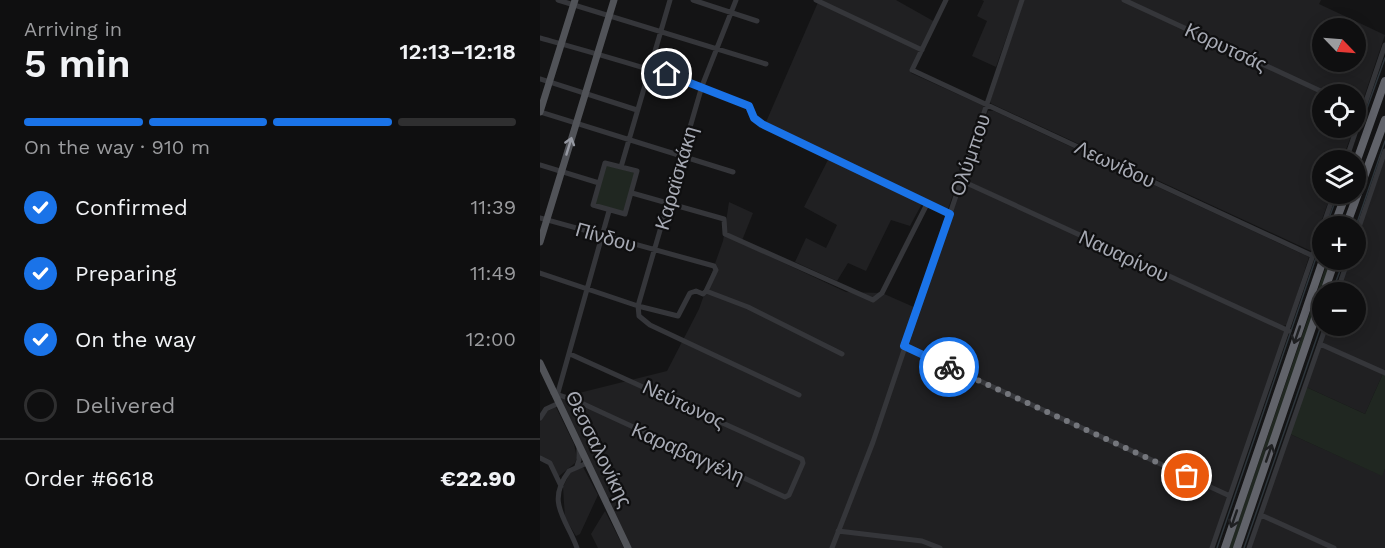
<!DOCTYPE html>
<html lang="en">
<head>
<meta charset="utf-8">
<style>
  body { margin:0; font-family:"Work Sans",sans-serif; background:#181819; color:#f1f3f6; height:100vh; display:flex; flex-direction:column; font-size:22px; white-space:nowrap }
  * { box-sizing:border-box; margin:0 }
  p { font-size:20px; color:#9b9c9f }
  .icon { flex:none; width:33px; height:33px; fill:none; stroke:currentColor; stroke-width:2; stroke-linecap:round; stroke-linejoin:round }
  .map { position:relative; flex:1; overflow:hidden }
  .panel { display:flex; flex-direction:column; background:#0f0f10; width:540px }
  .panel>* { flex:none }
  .needle { width:39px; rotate:115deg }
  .tools { position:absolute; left:772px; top:18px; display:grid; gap:12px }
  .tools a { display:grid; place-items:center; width:54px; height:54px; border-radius:50%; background:#0f0f10; box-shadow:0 3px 15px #0003,0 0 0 2px #2f2f30; font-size:30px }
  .pin { position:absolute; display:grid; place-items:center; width:51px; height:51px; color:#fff; margin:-26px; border:3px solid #fff; border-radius:50%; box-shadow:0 2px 6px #0007 }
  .courier { position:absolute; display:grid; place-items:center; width:60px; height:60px; margin:-30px; border:4px solid #1a73e8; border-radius:50%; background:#fff; color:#222; box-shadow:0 2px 8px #0007 }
  .headline em { font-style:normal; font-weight:600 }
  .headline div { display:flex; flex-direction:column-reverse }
  .headline { display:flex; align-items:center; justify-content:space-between; height:102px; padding:0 24px }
  h1 { font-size:39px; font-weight:600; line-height:45px }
  .bar { display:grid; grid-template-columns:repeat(4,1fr); gap:9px 6px; align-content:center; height:72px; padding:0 24px }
  .bar i { height:8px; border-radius:4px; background:#2f2f30 }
  .bar .current { background:#1a73e8 }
  .bar p { grid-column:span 4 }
  .line { display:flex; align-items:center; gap:15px; padding:0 24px; border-top:2px solid #2f2f30 }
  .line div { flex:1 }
  ol { padding:0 24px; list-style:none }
  li { display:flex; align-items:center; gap:18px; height:66px }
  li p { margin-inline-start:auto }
  li .icon { padding:6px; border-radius:50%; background:#1a73e8; color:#fff; stroke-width:4 }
  li:last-child { color:#9b9c9f }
  li i { width:33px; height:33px; border:3px solid #2f2f30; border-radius:50% }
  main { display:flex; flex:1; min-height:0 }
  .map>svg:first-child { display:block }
</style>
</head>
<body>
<main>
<section class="panel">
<div class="headline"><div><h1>5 min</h1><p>Arriving in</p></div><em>12:13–12:18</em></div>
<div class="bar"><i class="current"></i><i class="current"></i><i class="current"></i><i></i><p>On the way · 910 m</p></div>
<ol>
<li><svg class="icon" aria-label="check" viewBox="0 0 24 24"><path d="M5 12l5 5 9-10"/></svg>Confirmed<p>11:39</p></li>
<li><svg class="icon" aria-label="check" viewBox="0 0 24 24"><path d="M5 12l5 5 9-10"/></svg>Preparing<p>11:49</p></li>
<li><svg class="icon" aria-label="check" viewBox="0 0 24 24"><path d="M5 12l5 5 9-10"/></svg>On the way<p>12:00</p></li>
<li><i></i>Delivered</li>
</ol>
<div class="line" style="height:78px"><div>Order #6618</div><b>€22.90</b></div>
</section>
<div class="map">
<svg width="845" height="548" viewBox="0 0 845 548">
  <rect width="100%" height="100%" fill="#141415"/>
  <path fill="#202022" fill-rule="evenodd" d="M279,0h77l39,22 -24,51 73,33 -36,103 -23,-11 -15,28 -19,-6 -25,51 -18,-8 -11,18 -42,-19 11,-24 20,10 11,-23 -33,-18 27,-53 -65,-32z
    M442,0h38l-24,67 -24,-11 15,-35 -10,-5 7,-15z
    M484,0h297l-2,4 66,31 -29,86v-27h-33v34h31l-12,32h-19v34h8l-20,57 -319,-147 -2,-2zM783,28h33v34h-33z
    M448,111h6l315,146 -22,68 -5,1 -319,-147z
    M845,158v211l-20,45 -59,-27 21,-61h29v-34h-18l12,-32h6v-19z
    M420,180l329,151 -77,217h-581l-72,-150 108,-27 32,-62 24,-68 6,-39 24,11 -12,30 105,49 36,1 34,15z
    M16,407l18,37 3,14 -2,5 -17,14 -8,-16 -10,-5v-34l4,-9z
    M750,434l91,41 4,-6v79h-134z
    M43,467l15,28 -18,39 -4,2 -11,-18 -2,-31 7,-14z
    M65,511l19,37h-26l-7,-14z"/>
  <path fill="#202721" d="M66,165l29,8 -11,39 -29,-8z
    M788,260h4l-99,288h-4z
    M845,369v100l-3,7 -92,-42 16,-47 59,27z"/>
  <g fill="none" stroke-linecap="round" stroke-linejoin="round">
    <path stroke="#2e363c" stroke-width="1.5" d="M822,122l23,-64
      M786,226l12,-32
      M816,226l29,-85
      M792,292l12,-32
      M677,548l106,-311
      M704,548l79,-228"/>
    <path stroke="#35363a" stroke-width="5" d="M18,0l208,64
      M153,0l64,21
      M196,0l-34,86 -64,220 40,10 12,-23 6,-2 7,3 3,-3 42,16 94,47
      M276,0l106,50
      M406,0l-34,70 401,186
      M584,0l203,94
      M0,38c71,20 142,39 209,68l5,12 8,6 188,90
      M0,79l97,31
      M0,112l193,60
      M806,160l39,-115
      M65,163l32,8 -12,43 -32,-9z
      M0,165l59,18
      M81,167l49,-167
      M420,180l329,151
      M92,193l92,26 1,15 148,66 9,-7 45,-89
      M0,218l174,48 2,4 -10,21
      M816,236l29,-85
      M0,273l98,33 1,10 11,9 149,70
      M797,292l11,-32
      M780,344l65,29
      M364,346l326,150
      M13,393l24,8 208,96 4,-2 14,-32 -1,-4 -232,-105
      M17,396l52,-185
      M0,418l6,-9 13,-6
      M0,458l10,5 11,23
      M37,466l2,-6v-13
      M721,515l73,33
      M298,531l84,10 18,7
      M37,548c-10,-29 -32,-45 -8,-77l18,-8
      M292,548l41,-106 149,-442
      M672,548l122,-354
      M709,548l77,-222"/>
    <path stroke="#515358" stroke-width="7" d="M0,112l35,-112
      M0,242l74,-242
      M0,363l88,185"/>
    <path stroke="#61636a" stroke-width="8" d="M816,163l29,-82
      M794,226l12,-32
      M806,226l39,-106
      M784,292l11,-32
      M685,548l98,-288
      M697,548l86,-253"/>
  </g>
  <defs><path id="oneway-shaft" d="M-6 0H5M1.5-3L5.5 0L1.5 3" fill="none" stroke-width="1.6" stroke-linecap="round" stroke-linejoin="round" transform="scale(1.5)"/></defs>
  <use stroke="#9699a2" href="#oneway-shaft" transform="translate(29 146) rotate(-73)"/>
  <g stroke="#1f2022">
    <use href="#oneway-shaft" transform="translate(757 335) rotate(109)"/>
    <use href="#oneway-shaft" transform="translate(729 453) rotate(-71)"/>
    <use href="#oneway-shaft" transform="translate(694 519) rotate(109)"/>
  </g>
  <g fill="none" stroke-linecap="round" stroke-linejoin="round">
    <path stroke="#74767c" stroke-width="6" stroke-dasharray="0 10.8" d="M409,367l238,109"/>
    <path stroke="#1a73e8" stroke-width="8" d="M127,74l82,32 5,12 8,6 188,90 -46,132 45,21"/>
  </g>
  <g text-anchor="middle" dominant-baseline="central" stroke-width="4.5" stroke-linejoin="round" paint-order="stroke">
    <g font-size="20" fill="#a7aab4" stroke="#0f0f10">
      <text transform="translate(686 47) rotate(25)">Κορυτσάς</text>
      <text transform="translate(430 155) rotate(-71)">Ολύμπου</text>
      <text transform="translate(575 164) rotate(25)">Λεωνίδου</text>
      <text transform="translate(136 178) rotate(-74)">Καραϊσκάκη</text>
      <text transform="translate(66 237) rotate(16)">Πίνδου</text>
      <text transform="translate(584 256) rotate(25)">Ναυαρίνου</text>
      <text transform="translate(144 404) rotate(25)">Νεύτωνος</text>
      <text transform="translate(59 449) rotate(64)">Θεσσαλονίκης</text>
      <text transform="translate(148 453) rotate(24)">Καραβαγγέλη</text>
    </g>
  </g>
</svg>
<div class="tools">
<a><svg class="needle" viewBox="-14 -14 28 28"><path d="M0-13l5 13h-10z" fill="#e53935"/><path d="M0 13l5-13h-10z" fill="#9b9c9f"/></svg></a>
<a><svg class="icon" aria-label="locate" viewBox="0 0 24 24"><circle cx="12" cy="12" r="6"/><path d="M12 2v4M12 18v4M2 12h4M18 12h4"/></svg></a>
<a><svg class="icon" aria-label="layers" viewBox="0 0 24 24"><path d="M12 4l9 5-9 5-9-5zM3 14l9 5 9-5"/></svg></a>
<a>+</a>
<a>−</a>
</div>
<div class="pin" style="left:647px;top:476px;background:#ea580c"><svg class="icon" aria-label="bag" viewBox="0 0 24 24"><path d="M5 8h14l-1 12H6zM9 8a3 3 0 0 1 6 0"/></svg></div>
<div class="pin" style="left:127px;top:74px;background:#1f2937"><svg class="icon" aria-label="home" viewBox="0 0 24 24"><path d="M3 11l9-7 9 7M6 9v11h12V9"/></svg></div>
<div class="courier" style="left:409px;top:367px"><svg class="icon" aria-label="bike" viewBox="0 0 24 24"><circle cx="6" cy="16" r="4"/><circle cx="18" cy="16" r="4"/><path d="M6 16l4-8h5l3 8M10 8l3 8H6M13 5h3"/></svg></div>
</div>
</main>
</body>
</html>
